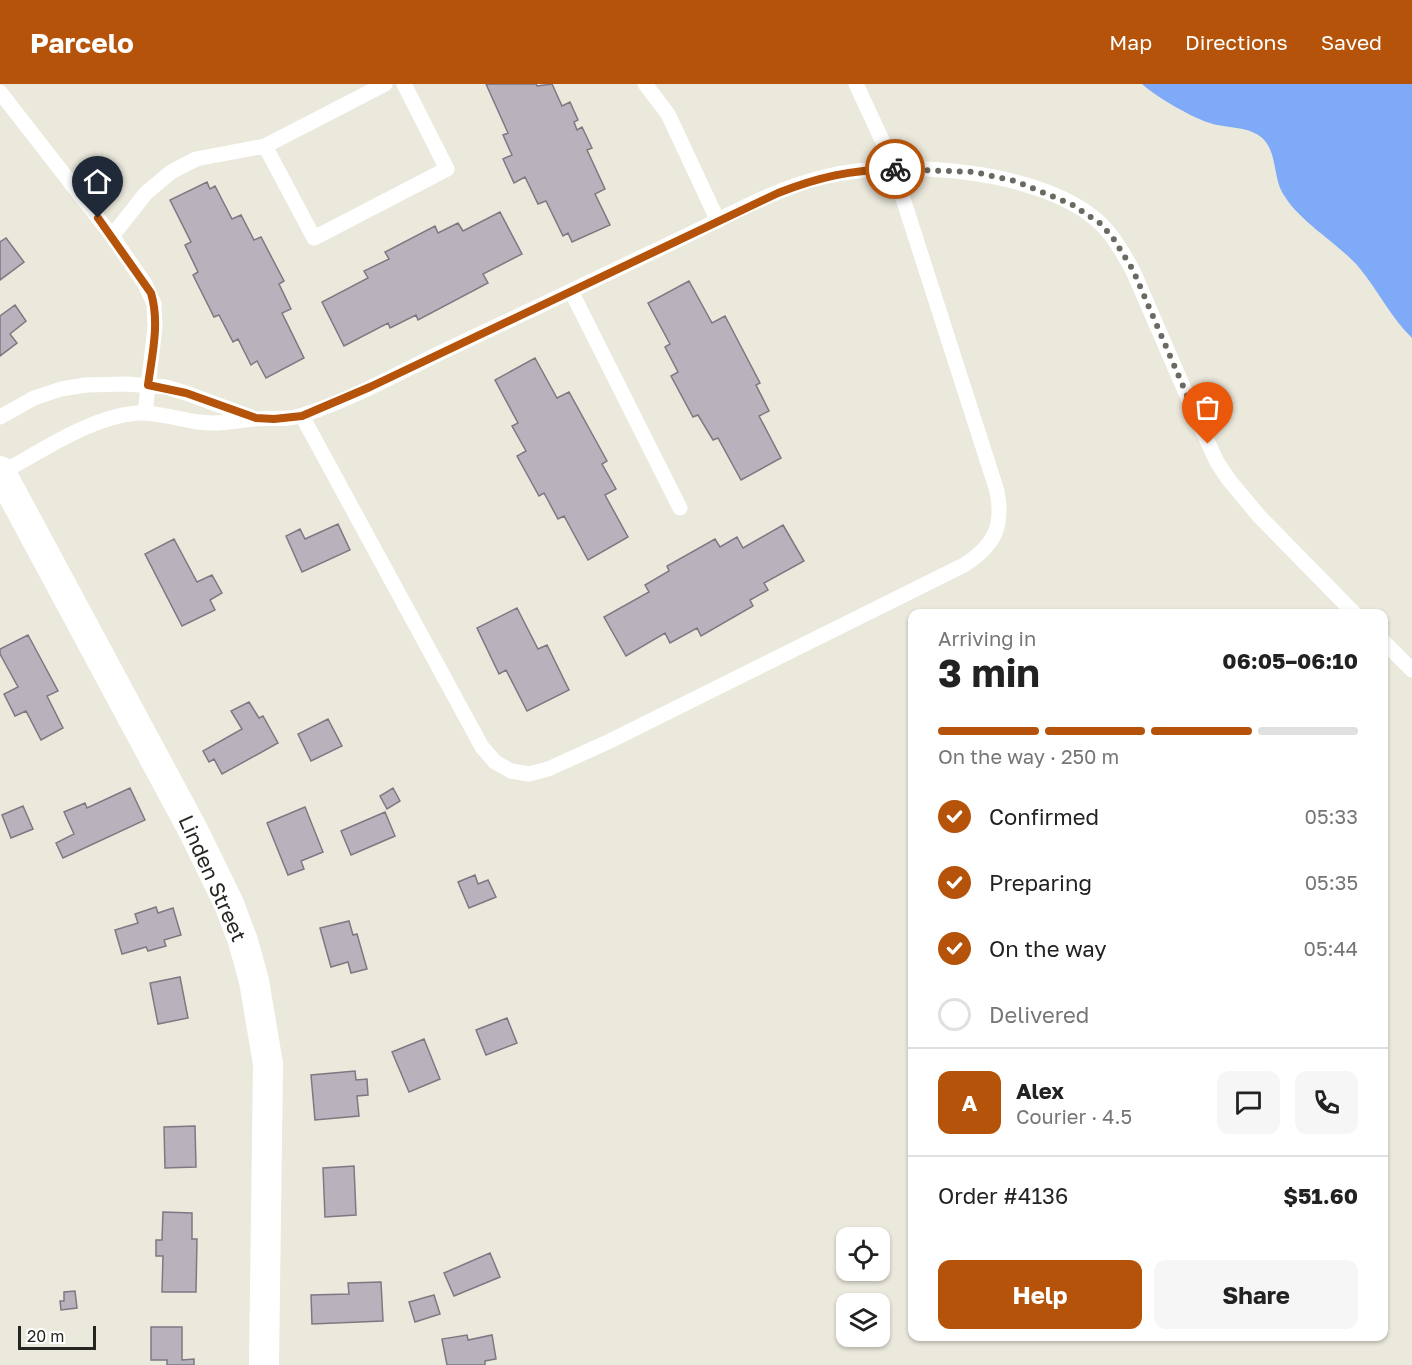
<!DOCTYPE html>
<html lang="en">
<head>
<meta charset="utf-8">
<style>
  body { margin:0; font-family:"Golos Text",sans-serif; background:#f6f6f6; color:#222; height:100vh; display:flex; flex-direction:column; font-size:22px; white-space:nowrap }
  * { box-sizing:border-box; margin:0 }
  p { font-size:20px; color:#767676 }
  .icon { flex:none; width:33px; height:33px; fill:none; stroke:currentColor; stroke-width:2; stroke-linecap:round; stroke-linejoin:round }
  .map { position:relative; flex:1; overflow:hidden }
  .side { position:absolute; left:908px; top:525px; width:480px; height:732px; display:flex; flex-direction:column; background:#fff; border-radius:12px; box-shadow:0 2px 4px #0004 }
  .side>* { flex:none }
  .tools { position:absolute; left:836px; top:1143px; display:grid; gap:12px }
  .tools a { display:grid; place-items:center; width:54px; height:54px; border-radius:12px; background:#fff; box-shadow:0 2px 4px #0004; font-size:30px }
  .scale { position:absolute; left:18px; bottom:15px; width:78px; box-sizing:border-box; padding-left:6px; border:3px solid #262520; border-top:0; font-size:16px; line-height:21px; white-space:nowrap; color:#262520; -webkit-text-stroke:4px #fff; paint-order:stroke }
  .pin { position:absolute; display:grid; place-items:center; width:51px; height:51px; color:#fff; margin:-62px -26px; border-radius:50% 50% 50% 0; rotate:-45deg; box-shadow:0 0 6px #0007 }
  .pin .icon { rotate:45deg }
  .courier { position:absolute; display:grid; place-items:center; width:60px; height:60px; margin:-30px; border:4px solid #b45309; border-radius:50%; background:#fff; color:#222; box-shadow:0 2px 8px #0007 }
  .head em { font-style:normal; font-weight:700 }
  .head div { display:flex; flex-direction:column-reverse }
  .head { display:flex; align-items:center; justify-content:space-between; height:102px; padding:0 30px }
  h1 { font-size:39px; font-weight:700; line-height:45px }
  .bar { display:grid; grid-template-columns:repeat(4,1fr); gap:9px 6px; align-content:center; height:72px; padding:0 30px }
  .bar i { height:8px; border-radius:4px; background:#e0e0e0 }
  .bar .current { background:#b45309 }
  .bar p { grid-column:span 4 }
  .line { display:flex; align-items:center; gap:15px; padding:0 30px; border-top:2px solid #e0e0e0 }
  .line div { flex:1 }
  .round { display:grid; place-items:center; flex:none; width:63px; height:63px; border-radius:12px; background:#f6f6f6 }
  ol { padding:0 30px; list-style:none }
  li { display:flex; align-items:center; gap:18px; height:66px }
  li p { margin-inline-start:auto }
  li .icon { padding:6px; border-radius:50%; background:#b45309; color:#fff; stroke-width:4 }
  li:last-child { color:#767676 }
  li i { width:33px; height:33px; border:3px solid #e0e0e0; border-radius:50% }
  .primary-button { display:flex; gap:12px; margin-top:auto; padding:12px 30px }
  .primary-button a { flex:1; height:69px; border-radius:12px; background:#b45309; color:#fff; font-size:24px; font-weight:700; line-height:69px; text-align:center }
  .primary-button a+a { background:#f6f6f6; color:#222 }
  header { display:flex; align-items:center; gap:36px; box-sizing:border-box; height:84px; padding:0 30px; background:#b45309; color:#fff }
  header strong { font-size:28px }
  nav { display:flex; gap:33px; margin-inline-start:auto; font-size:21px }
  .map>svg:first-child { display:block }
</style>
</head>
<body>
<header>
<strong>Parcelo</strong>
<nav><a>Map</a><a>Directions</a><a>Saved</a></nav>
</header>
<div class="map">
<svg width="1412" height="1281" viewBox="0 0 1412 1281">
  <rect width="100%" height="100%" fill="#ebe9dc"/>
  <path fill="#7eaaf8" d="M1142,0h270v254c-22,-21 -35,-50 -55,-73 -23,-25 -58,-43 -75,-73 -9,-17 -5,-42 -21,-55 -12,-10 -33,-9 -48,-13 -19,-5 -57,-27 -71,-40z"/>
  <path fill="#b8b2bd" stroke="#7e7882" stroke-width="1.5" d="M486,0h50l1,2 15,-2 10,22 8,-4 8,18 -4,2 3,8 5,-3 10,21 -5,2 18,39 -10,5 15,31 -38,17 -4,-9 -5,3 -17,-35 -8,3 -13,-27 -11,6 -11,-24 9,-4 -9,-20 5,-2z
    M207,98l3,7 5,-3 17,33 9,-4 13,25 7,-3 23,44 -5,3 12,25 -9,4 22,45 -38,20 -9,-17 -6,4 -13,-26 -5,3 -14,-27 -5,2 -21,-42 5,-3 -13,-27 6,-3 -21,-42z
    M500,128l22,42 -39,20 5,9 -70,37 -2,-5 -26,13 -2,-5 -44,23 -22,-44 46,-24 -4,-7 25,-12 -4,-7 50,-26 3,7 20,-10 5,8z
    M6,154l18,24 -24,18v-38z
    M689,197l23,42 13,-7 35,67 -4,2 13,26 -10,5 22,42 -40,22 -23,-42 -5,2 -15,-25 -5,2 -22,-41 7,-4 -13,-25 5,-3 -22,-41z
    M15,221l11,16 -16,13 7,9 -17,13v-40z
    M535,274l22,40 12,-6 38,69 -5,3 14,25 -11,6 23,42 -40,23 -24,-44 -6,3 -14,-26 -5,3 -22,-40 9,-5 -14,-25 6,-3 -23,-43z
    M338,440l12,26 -48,22 -16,-36 14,-7 5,10z
    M783,441l21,36 -40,22 4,7 -18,10 3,6 -52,30 -4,-8 -27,15 -5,-10 -39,23 -22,-39 45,-25 -4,-7 24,-14 -2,-5 48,-27 5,8 17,-10 6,11z
    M174,455l23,43 15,-7 10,18 -12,7 5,10 -33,16 -37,-72z
    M517,524l21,41 9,-4 22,45 -42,21 -21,-41 -7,4 -22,-46z
    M28,551l30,56 -11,5 16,32 -22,12 -15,-29 -11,5 -11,-22 14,-7 -18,-33v-5z
    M249,618l10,16 4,-2 15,27 -56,31 -8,-15 -5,3 -6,-11 39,-22 -11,-18z
    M328,635l14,27 -31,15 -13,-27z
    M130,704l15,32 -82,38 -7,-15 18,-9 -10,-22 21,-9 2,5z
    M393,704l7,13 -13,8 -7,-13z
    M23,722l10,23 -22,9 -9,-23z
    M305,723l18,45 -22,9 3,8 -16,6 -21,-52z
    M385,728l10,24 -44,19 -10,-24z
    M475,791l3,9 10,-4 8,17 -27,11 -11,-26z
    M156,823l2,6 15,-5 8,27 -17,5 2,6 -18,5 -2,-4 -24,7 -7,-24 23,-7 -3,-9z
    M349,837l4,14 4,-1 10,35 -16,4 -3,-11 -17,5 -11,-39z
    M180,893l8,41 -30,6 -8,-41z
    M507,934l10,25 -31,12 -10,-25z
    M424,955l16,40 -31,13 -17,-40z
    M355,987l1,9 11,-1 1,16 -11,1 2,20 -44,4 -4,-45z
    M195,1042l1,41 -31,1 -1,-41z
    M354,1082l2,49 -31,2 -2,-49z
    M163,1128l29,1v26h5l-1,53h-34l1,-36h-7v-16h6z
    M490,1169l10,24 -46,19 -10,-23z
    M381,1198l2,39 -71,3 -1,-29 38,-1 -1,-11z
    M75,1207l2,17 -16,2 -1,-9h4v-9z
    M434,1211l6,19 -25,8 -6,-20z
    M151,1243h31v33l12,-1v6h-27v-5h-16z
    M467,1251l1,5 24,-5 4,24 -11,2v4h-38l-5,-26z"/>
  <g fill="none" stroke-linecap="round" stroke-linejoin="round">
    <path stroke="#fff" stroke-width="15" d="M645,0l23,30 50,107
      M0,8l112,144 33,48 9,20 1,23 -10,86
      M265,62l49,92 133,-69 -43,-85
      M112,152l34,-43 25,-21 25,-13 69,-13 120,-62
      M571,207l109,217
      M302,332l180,331 13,15 16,9 18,3 19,-5 62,-28 354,-176c30,-19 40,-38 33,-74l-108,-336 -33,-71
      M0,333l34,-19 27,-9 25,-4 40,-1 40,3 20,6 70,26
      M1,389c41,-22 89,-56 136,-60 21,-1 40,6 61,9 19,3 37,-1 56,-3 16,-2 33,2 49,-4 47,-15 96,-42 141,-64 81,-38 161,-76 242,-115 46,-22 92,-49 142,-60 74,-17 217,-7 274,49 13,13 22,29 31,46l65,150 19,41 12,18 30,36 96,98
      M1383,557l29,29"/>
    <path stroke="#fff" stroke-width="30" d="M0,387l194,361 35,72 14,37 11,40 14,83 -4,301"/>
  </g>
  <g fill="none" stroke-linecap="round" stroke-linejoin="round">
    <path stroke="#6b6a62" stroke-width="6" stroke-dasharray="0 10.8" d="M895,85l79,3 41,9 56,23 30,20 12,14 20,32 75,174"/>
    <path stroke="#b45309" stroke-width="8" d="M98,134l53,75c9,30 1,62 -3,92l38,8 70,25 18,1 28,-3 68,-29 408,-194c41,-16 72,-23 117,-24"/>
  </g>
  <g text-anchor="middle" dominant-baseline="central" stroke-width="4.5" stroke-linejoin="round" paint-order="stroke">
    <g font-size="21" fill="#262520" stroke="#fff">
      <text transform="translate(213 794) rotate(66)">Linden Street</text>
    </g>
  </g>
</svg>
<div class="tools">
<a><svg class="icon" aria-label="locate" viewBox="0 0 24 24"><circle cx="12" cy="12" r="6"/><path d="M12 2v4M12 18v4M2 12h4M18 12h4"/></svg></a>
<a><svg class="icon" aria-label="layers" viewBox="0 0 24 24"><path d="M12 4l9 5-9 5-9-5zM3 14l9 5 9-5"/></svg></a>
</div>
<div class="scale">20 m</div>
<div class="pin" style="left:1208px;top:360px;background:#ea580c"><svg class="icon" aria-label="bag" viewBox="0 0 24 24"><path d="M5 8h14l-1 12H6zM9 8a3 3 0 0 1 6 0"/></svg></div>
<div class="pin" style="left:98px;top:134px;background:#1f2937"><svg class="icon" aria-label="home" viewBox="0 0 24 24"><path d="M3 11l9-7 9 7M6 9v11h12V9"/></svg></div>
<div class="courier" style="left:895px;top:85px"><svg class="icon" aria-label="bike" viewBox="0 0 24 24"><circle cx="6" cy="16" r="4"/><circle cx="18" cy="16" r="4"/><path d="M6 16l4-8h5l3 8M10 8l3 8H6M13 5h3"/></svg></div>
<section class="side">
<div class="head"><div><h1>3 min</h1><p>Arriving in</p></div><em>06:05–06:10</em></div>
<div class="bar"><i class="current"></i><i class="current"></i><i class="current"></i><i></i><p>On the way · 250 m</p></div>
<ol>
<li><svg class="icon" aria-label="check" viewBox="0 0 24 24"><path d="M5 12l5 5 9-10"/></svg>Confirmed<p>05:33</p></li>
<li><svg class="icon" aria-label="check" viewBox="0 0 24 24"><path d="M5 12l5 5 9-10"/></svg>Preparing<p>05:35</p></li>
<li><svg class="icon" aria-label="check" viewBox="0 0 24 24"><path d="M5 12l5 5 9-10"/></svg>On the way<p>05:44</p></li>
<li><i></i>Delivered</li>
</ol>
<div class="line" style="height:108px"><b class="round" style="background:#b45309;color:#fff">A</b><div><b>Alex</b><p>Courier · 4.5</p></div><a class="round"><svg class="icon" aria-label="chat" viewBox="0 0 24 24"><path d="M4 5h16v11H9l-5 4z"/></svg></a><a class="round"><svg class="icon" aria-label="phone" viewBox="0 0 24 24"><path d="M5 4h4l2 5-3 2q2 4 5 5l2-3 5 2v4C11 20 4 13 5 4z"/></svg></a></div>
<div class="line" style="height:78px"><div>Order #4136</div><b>$51.60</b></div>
<div class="primary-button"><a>Help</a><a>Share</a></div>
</section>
</div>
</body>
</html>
